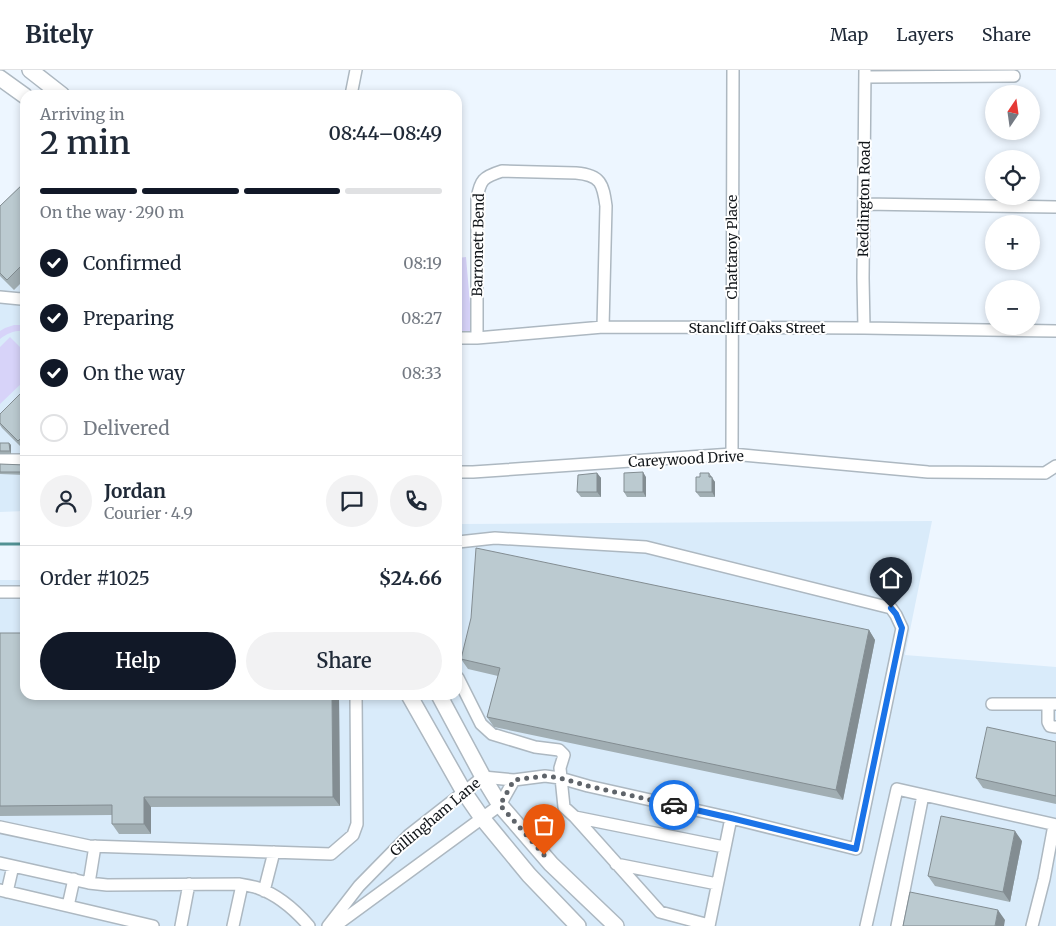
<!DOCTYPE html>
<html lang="en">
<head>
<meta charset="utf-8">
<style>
  body { margin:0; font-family:Merriweather,serif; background:#f2f2f3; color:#1f2937; height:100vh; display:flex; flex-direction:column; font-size:19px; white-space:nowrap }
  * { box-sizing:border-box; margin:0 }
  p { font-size:16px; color:#747a83 }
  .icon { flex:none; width:28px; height:28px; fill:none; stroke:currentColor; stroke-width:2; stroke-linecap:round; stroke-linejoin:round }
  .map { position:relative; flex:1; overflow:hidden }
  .drawer { position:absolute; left:20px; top:20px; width:442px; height:610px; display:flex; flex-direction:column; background:#fff; border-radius:15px; box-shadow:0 2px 8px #0003 }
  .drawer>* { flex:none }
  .needle { width:32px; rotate:13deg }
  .tools { position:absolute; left:985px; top:15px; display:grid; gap:10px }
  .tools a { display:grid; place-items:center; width:55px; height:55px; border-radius:50%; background:#fff; box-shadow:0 2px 8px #0003; font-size:25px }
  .pin { position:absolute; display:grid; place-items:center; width:42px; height:42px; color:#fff; margin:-51px -21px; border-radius:50% 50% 50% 0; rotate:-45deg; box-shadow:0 0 5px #0007 }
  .pin .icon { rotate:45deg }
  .courier { position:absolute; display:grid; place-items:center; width:50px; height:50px; margin:-25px; border:4px solid #1a73e8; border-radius:50%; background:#fff; color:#222; box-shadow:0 1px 6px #0007 }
  .summary em { font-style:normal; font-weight:600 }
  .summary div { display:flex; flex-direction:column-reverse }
  .summary { display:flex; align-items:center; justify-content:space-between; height:85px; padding:0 20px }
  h1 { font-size:32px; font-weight:600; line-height:38px }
  .bar { display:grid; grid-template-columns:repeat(4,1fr); gap:8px 5px; align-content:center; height:60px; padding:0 20px }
  .bar i { height:6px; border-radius:4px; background:#e0e1e3 }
  .bar .selected { background:#111827 }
  .bar p { grid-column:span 4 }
  .line { display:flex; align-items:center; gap:12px; padding:0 20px; border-top:1px solid #e0e1e3 }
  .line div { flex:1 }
  .round { display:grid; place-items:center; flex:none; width:52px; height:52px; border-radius:26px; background:#f2f2f3 }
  ol { padding:0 20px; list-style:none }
  li { display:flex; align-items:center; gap:15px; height:55px }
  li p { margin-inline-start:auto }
  li .icon { padding:5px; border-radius:50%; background:#111827; color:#fff; stroke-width:4 }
  li:last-child { color:#747a83 }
  li i { width:28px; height:28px; border:2px solid #e0e1e3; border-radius:50% }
  .cta { display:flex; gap:10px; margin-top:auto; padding:10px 20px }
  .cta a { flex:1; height:58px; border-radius:30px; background:#111827; color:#fff; font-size:20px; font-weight:600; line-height:58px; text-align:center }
  .cta a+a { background:#f2f2f3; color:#1f2937 }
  header { display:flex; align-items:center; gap:30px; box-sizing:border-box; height:70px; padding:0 25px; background:#fff; border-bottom:1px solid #e0e1e3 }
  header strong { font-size:24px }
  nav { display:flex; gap:28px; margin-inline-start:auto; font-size:18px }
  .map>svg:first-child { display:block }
</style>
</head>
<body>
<header>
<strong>Bitely</strong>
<nav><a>Map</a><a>Layers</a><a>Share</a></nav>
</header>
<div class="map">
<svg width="1056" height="856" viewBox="0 0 1056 856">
  <rect width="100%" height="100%" fill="#edf6ff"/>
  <path fill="#d9ebfa" d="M25,118v323l-25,1v-300z
    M932,451l-27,134 151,12v259h-1056v-346h25v115h433v-171z"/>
  <path fill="#d7d3f9" d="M466,187l4,47v27h-12v-73z
    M14,255h11v6c-10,-1 -17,2 -25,8v-8l5,-3z
    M10,267l15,15v28l-25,24v-57z"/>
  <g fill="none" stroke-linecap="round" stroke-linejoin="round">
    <path stroke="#529194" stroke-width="3" d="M0,474h25"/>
    <defs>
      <path id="minor" d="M866,7l148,-1
        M351,25l5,-25
        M864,134l192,3
        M0,227l21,2 4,-2
        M864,258l-1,-50 2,-208
        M458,268h19l126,-11 261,1 192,3
        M477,268v-139c3,-19 6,-22 25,-28l74,2c25,2 27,11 30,33l-3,121
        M732,384l1,-384
        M0,390h25
        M458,402h15l259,-18 196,18 117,1 11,-7
        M458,472l37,-4 151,9 245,61 5,7 6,13 -46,221 -125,-31 -143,-32 -28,-8 -15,-2 -31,4
        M0,522h25
        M458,608l23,46 11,10 43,13 24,3 5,5 -4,13 4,39 11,10 85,95 49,13
        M992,634h64
        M1048,634v18l2,4 6,1
        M575,747l149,30
        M0,757l89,19 242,8 22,-19 4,-11 -1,-129
        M0,793l89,20 18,2 132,-1c6,1 13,2 19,4 20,7 38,23 51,38
        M616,794l101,20
        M89,813l6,-37
        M0,820l153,36
        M264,821l10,-39
        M7,822l6,-26
        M68,836l6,-27
        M181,856l8,-42
        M233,856l9,-41
        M328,856l31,-40 50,-51 74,-58 31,3 -14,25 -165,121
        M709,856l22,-108
        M866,856l31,-137 159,36
        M897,856l26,-131
        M1032,856l12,-47 10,-54"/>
      <path id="major" d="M30,0l32,25
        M0,8l25,18
        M409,625l55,97 18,26 47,57 49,51
        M439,625l44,82 17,28 51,59 65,62"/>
    </defs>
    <use href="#minor" stroke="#adb8c1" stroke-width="14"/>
    <use href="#major" stroke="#adb8c1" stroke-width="18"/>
    <use href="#minor" stroke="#fff" stroke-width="11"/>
    <use href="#major" stroke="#fff" stroke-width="15"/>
  </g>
  <path fill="#a1aeb3" d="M25,112v97l-11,11 -14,-14v-70z
    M25,319v62l-23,-23 -2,-3v-2z
    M0,373h9l2,2v9h-11z
    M0,394l25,1v10l-25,-1z
    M597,403l4,5v19h-20l-4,-5z
    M646,407v20h-19l-3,-5z
    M711,407l4,5v15h-15l-4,-5z
    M869,560l6,10 -32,160 -349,-73 -7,-10 11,-41 -30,-7 -7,-10z
    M0,563l339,62 1,111 -189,1v27h-32l-7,-10v-9l-112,1z
    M1056,672v62l-73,-16 -7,-10z
    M1022,771l-12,61 -75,-16 -7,-10z"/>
  <path fill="#838d92" d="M9,373l2,2v9l-1,-3z
    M643,402l3,5v20l-3,-5z
    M597,403l4,5v19l-4,-5z
    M709,403l6,9v15l-3,-5z
    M869,560l6,10 -32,160 -7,-10z
    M332,625h7l1,111 -7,-9z
    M144,727l7,10v27l-7,-10z
    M1015,761l7,10 -12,61 -7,-10z
    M998,840l7,10 -1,6h-9z"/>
  <path fill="#bbcad0" stroke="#838d92" d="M25,112v80l-18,18 -7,-7v-67z
    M25,319v45l-7,7 -18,-18v-9z
    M0,373h9l1,8h-10z
    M0,394l25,1v7h-25z
    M643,402v20h-19v-19z
    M597,403v19h-20l1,-17z
    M700,403h9v4h3v15h-16v-15h4z
    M476,478l393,82 -33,160 -349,-73 13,-49 -39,-9 10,-41z
    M0,563h25v62h307l1,102h-189v27h-32v-19l-112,1z
    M987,657l69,15v54l-80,-18z
    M941,746l74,15 -12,61 -75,-16z
    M910,822l88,18 -3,16h-92z"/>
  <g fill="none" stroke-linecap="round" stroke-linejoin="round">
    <path stroke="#5f646a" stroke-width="5" stroke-dasharray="0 9" d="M544,785l-44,-50 14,-25 31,-4 15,2 28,8 86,19"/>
    <path stroke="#1a73e8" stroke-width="6" d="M674,735l57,13 125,31 46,-221 -6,-14 -5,-6"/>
  </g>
  <g text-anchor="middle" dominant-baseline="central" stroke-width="4" stroke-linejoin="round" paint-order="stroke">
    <g font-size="14" fill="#12161a" stroke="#fff">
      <text transform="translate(864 129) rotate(-89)">Reddington Road</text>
      <text transform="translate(478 175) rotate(-89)">Barronett Bend</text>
      <text transform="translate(732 177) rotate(-90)">Chattaroy Place</text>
      <text x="757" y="258">Stancliff Oaks Street</text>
      <text transform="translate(686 389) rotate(-3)">Careywood Drive</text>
      <text transform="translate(435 747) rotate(-40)">Gillingham Lane</text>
    </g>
  </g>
</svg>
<div class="tools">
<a><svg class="needle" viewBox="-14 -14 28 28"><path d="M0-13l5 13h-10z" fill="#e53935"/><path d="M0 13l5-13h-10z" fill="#747a83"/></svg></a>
<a><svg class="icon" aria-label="locate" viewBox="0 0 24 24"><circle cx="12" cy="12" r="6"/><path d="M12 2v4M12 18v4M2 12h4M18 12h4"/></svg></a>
<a>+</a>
<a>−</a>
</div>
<div class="pin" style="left:544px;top:785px;background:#ea580c"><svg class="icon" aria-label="bag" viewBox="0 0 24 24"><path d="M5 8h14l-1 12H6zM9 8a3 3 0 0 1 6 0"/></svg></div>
<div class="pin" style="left:891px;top:538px;background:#1f2937"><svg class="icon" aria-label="home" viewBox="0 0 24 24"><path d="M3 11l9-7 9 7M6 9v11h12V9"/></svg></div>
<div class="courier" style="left:674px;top:735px"><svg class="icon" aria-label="car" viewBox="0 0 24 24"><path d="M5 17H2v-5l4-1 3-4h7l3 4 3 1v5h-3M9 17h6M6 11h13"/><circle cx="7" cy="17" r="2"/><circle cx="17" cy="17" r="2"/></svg></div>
<section class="drawer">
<div class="summary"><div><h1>2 min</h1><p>Arriving in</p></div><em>08:44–08:49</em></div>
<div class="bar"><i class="selected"></i><i class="selected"></i><i class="selected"></i><i></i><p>On the way · 290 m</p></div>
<ol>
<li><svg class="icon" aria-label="check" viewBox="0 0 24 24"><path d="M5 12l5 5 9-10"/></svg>Confirmed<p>08:19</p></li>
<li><svg class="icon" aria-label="check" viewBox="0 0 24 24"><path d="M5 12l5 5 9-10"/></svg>Preparing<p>08:27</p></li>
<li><svg class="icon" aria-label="check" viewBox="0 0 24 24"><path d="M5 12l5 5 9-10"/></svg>On the way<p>08:33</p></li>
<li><i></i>Delivered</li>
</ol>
<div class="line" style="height:90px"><a class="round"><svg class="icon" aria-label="person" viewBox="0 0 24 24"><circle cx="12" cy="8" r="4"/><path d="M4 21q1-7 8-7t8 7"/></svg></a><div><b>Jordan</b><p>Courier · 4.9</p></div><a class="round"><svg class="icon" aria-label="chat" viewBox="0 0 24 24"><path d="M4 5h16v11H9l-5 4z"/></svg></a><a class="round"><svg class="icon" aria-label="phone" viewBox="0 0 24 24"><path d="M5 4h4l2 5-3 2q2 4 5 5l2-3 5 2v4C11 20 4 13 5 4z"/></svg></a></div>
<div class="line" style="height:65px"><div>Order #1025</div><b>$24.66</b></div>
<div class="cta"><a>Help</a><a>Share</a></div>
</section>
</div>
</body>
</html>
